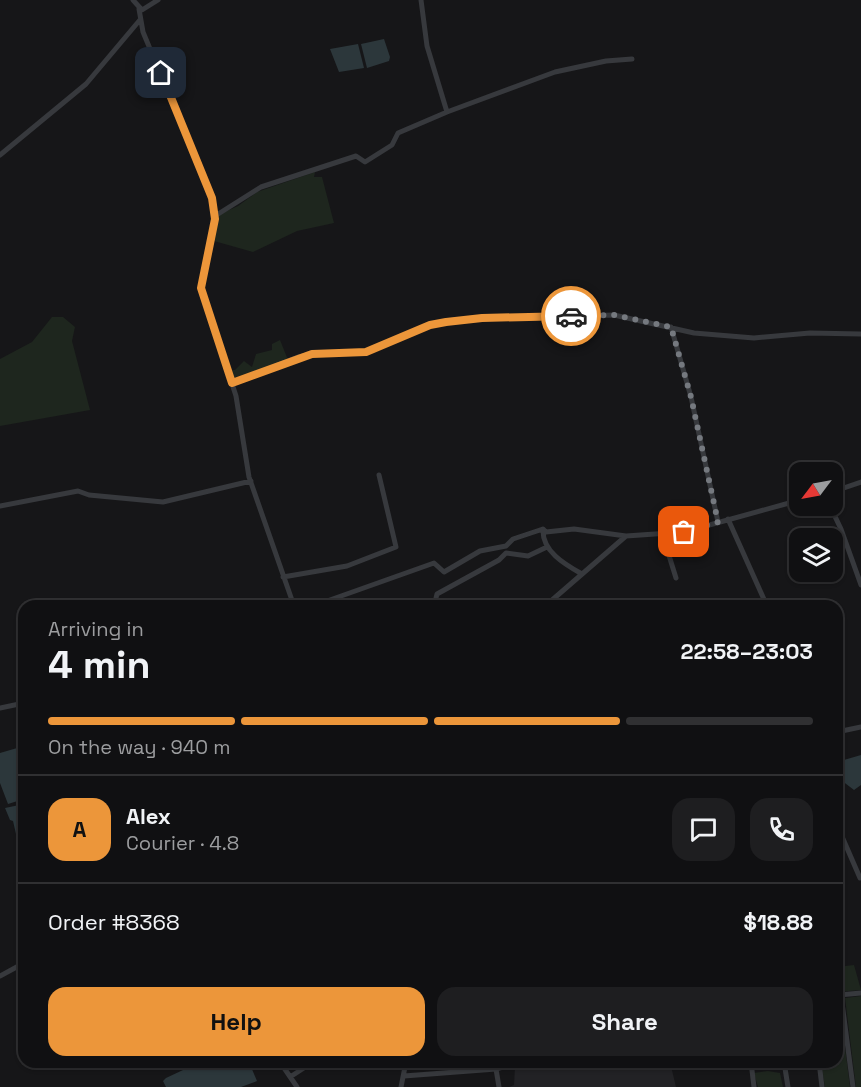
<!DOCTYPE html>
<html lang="en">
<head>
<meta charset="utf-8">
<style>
  body { margin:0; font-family:"Space Grotesk",sans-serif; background:#1e1e20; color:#f1f3f6; height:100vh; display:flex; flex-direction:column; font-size:22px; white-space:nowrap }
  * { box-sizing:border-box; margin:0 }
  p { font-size:20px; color:#9c9d9f }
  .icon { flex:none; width:33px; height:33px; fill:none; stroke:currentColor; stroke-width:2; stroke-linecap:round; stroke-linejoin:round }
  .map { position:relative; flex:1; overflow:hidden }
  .side { position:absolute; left:18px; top:600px; width:825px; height:468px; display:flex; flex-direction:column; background:#101012; border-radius:18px; box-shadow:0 2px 4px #0004,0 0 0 2px #303032 }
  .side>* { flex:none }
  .needle { width:39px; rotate:238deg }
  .tools { position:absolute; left:789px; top:462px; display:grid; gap:12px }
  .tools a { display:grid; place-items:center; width:54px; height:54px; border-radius:12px; background:#101012; box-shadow:0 2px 4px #0004,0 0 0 2px #303032; font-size:30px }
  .pin { position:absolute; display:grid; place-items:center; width:51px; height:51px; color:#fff; margin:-26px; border-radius:12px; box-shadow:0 3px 9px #0006 }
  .courier { position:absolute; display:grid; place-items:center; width:60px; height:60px; margin:-30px; border:4px solid #ec963a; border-radius:50%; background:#fff; color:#222; box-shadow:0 2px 8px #0007 }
  .summary em { font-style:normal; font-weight:700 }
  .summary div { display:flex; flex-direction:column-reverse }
  .summary { display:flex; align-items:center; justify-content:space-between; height:102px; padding:0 30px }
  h1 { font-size:39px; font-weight:700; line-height:45px }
  .bar { display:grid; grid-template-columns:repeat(4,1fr); gap:9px 6px; align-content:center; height:72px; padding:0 30px }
  .bar i { height:8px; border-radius:4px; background:#303032 }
  .bar .active { background:#ec963a }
  .bar p { grid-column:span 4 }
  .line { display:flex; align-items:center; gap:15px; padding:0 30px; border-top:2px solid #303032 }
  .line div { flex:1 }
  .round { display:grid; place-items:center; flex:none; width:63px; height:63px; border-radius:18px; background:#1e1e20 }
  .primary-button { display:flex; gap:12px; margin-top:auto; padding:12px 30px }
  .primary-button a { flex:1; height:69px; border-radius:18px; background:#ec963a; color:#111; font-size:24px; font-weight:700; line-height:69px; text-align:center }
  .primary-button a+a { background:#1e1e20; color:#f1f3f6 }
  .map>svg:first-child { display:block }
</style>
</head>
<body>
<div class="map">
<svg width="861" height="1087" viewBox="0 0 861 1087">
  <rect width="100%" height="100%" fill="#161618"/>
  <path fill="#222225" d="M540,1062h130l6,25h-167l5,-2 1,-18z"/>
  <path fill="#1e261e" d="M315,172l-1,5h8l12,46 -37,8 -44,21 -39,-11 4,-26 20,-9 19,-14z
    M52,317h11l12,10 -3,14 18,69 -90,16v-67l32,-17z
    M280,340l8,20 -55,18 -1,-8h3l9,-9 8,6 4,-13 16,-4v-6z
    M854,965l7,25 -24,2v-25z
    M861,996v91h-5l-11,-89z
    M837,1000h2l11,87h-25l-4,-25h16z
    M768,1071l12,2 3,14h-25l-4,-14z"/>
  <path fill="#2c373b" d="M384,39l6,18 -1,4 -22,7 -6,-24z
    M358,44l6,24 -25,4 -9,-23z
    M24,746v53l-16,5 -8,-21v-30z
    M861,755v30l-7,5 -17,-13v-15z
    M24,804v27l-8,3 -3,-13 -3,-1 -5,-12z
    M200,1062h49l8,19 -16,6h-75l-3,-6 3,-3z"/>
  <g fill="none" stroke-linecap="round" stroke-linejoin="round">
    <path stroke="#37393d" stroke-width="5" d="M133,0l9,10 16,-10
      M421,0l6,46 20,66 108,-40 51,-11 26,-2
      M139,9l4,23 69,166 3,21 -14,69 35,108 13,81 45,129
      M0,155l86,-71 53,-63
      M215,216l46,-29 95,-31 9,6 27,-17 6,-12 49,-21
      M671,327l20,70 27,125
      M232,383l66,-26 14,-3 54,-2 64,-27 52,-7 132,-3 80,18 60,5 56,-5 51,1
      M832,492l29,-10
      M0,506l78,-15 11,4 74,7 88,-21
      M830,506l11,23 20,56
      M728,519l39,87
      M543,529c-1,22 21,35 39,45
      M662,533l14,45
      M283,577l64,-11 49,-19 -17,-72
      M313,606l121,-43 10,9 36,-21 26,-5 7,-7 30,-10 3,3 28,-3 52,7
      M434,606l3,-12 62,-34 7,-7 22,3 19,-9
      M541,606l10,-5 75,-65 58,-4 116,-32
      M0,708l24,-5
      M837,732l24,-5
      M837,825l23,53
      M0,976l24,-13
      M839,995l22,-2
      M841,995l12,92
      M280,1062l17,25
      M751,1062l3,25
      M784,1062l4,25
      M819,1062l3,25
      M496,1069l26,-7
      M404,1076l92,-7 3,18
      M290,1077l23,-15
      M401,1087l5,-25"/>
  </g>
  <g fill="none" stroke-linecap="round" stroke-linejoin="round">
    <path stroke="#75797f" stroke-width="6" stroke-dasharray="0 10.8" d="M571,316l43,-1 57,12 20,70 27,125 -34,10"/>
    <path stroke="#ec963a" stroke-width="8" d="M161,73l51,125 3,21 -14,69 31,95 80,-29 54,-2 64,-27 16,-3 36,-4 89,-2"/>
  </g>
</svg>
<div class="tools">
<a><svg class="needle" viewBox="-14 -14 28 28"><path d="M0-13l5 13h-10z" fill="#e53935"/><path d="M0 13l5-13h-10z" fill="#9c9d9f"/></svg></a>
<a><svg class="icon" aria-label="layers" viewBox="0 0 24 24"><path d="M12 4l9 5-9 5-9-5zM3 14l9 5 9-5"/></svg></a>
</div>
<div class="pin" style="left:684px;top:532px;background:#ea580c"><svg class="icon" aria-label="bag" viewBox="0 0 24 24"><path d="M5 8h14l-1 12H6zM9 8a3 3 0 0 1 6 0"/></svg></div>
<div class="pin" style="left:161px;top:73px;background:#1f2937"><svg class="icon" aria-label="home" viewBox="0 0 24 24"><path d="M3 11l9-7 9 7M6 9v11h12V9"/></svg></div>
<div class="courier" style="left:571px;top:316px"><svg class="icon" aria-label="car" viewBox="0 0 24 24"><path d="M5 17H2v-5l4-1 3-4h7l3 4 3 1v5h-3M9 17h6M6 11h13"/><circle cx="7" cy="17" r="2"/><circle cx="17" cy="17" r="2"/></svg></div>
<section class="side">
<div class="summary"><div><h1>4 min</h1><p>Arriving in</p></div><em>22:58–23:03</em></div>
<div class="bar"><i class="active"></i><i class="active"></i><i class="active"></i><i></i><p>On the way · 940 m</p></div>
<div class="line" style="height:108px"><b class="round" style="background:#ec963a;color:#111">A</b><div><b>Alex</b><p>Courier · 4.8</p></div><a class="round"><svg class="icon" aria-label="chat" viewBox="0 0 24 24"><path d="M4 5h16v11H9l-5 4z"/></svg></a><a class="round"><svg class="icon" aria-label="phone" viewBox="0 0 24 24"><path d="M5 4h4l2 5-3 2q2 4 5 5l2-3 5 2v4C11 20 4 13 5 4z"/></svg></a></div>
<div class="line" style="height:78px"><div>Order #8368</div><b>$18.88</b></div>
<div class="primary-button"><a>Help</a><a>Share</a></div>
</section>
</div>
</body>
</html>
